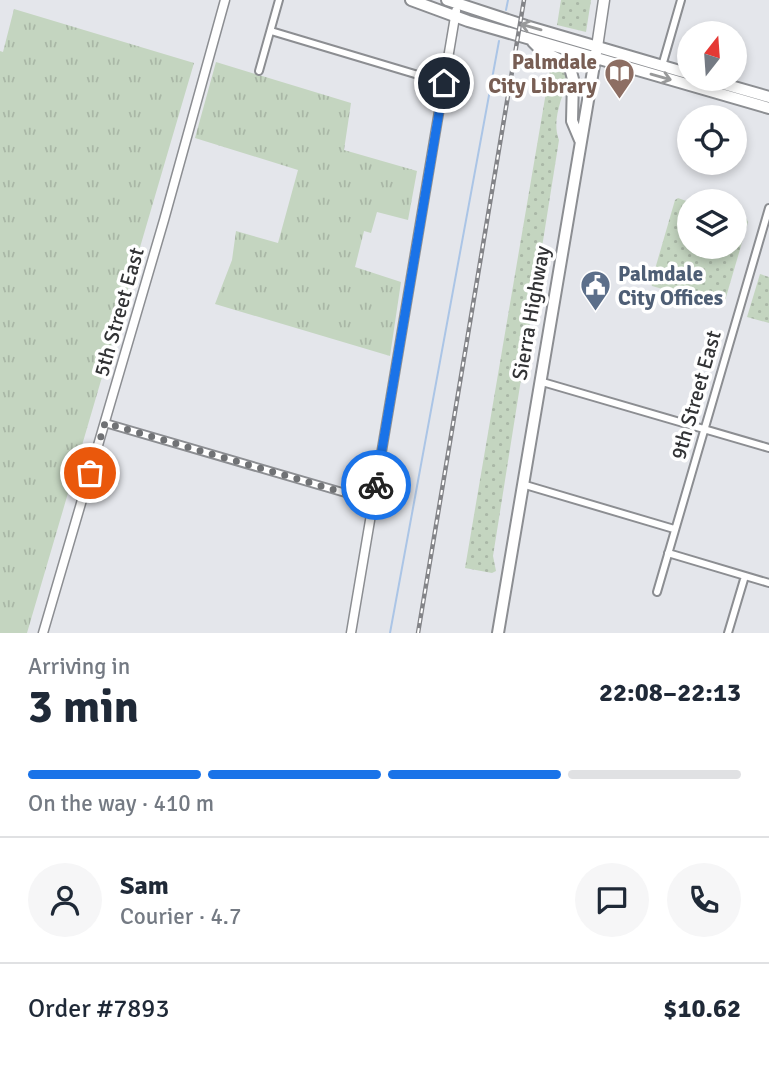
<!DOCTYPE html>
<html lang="en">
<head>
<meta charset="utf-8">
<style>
  body { margin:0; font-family:Signika,sans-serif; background:#f6f6f7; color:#1f2937; height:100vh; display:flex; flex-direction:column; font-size:26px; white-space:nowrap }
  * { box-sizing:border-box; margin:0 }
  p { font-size:23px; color:#747a83 }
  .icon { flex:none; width:38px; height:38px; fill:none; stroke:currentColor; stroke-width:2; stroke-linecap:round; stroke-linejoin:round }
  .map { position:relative; height:633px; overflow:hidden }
  .details { display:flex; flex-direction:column; background:#fff; flex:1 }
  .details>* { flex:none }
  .needle { width:46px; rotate:17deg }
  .controls { position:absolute; left:677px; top:21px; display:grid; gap:14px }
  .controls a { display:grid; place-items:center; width:70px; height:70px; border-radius:50%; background:#fff; box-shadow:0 4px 10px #0003; font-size:35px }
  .pin { position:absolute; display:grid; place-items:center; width:60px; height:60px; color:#fff; margin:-30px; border:4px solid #fff; border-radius:50%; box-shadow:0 2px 7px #0007 }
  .courier { position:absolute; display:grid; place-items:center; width:70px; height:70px; margin:-35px; border:5px solid #1a73e8; border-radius:50%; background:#fff; color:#222; box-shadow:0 2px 9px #0007 }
  .headline em { font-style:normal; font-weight:700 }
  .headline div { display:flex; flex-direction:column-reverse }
  .headline { display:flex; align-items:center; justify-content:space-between; height:119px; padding:0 28px }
  h1 { font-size:46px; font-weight:700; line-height:52px }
  .bar { display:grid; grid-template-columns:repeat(4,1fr); gap:10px 7px; align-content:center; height:84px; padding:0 28px }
  .bar i { height:9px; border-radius:5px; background:#e0e1e3 }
  .bar .selected { background:#1a73e8 }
  .bar p { grid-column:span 4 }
  .line { display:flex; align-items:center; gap:18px; padding:0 28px; border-top:2px solid #e0e1e3 }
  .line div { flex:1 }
  .round { display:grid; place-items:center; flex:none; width:74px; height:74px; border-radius:37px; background:#f6f6f7 }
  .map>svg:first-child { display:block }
</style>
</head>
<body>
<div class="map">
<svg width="769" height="633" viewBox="0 0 769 633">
  <defs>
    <pattern id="grass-tufts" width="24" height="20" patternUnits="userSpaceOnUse" patternTransform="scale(1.75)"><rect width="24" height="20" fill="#c4d5c0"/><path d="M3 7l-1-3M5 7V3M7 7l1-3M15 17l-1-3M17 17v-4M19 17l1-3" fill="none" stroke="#a9b7a6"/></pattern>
    <pattern id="park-dots" width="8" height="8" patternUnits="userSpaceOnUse" patternTransform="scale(1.75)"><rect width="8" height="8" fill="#c4d5c0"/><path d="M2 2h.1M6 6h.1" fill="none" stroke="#a9b7a6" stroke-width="1.8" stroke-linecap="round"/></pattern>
  </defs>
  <rect width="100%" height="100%" fill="#e4e6eb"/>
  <path fill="url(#grass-tufts)" d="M14,9l180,54 -167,570h-27v-582l3,1z
    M216,62l135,41 -7,47 73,21 -9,49 -31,-8 -6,21 -7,-2 -9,36 46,15 -11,74 -175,-52 17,-44 4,-29 42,12 20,-73 -103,-32z"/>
  <path fill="url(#park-dots)" d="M561,0h30l-5,32 -29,-7z
    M551,63l9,3 7,12c-4,21 -16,41 -8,62l-66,416 3,15 -4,2 -27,-5z
    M678,198l11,4 1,45h45v-32l11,3 2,4 -24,82 -4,1 -68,-19 -1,-3 24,-83z
    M760,274l9,3v46l-22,-6z"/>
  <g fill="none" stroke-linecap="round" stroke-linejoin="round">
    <path stroke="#abc5e6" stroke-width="2" d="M506,10l2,-10
      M390,633l109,-592"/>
    <defs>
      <path id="minor" d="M271,31l174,52
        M662,66l19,-66
        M259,71l20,-71
        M539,381l230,67
        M105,423l268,78
        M522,484l152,45
        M668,553l101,30
        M657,592l112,-384
        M728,633l17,-57"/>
      <path id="tertiary" d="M43,633l121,-413 61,-220
        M351,633l105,-622"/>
      <path id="primary" d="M597,47l7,-47"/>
      <path id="trunk" d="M411,0l57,21 301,87
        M447,0l79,26 164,48
        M533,42l9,9 25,12 3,5 3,11 -1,42 8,19
        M706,79l63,18
        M498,633l99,-586"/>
    </defs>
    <use href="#minor" stroke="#8c8e92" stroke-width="10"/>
    <use href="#tertiary" stroke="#8c8e92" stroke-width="11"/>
    <use href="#primary" stroke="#8c8e92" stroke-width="13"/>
    <use href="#trunk" stroke="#8c8e92" stroke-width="14"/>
    <use href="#minor" stroke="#fff" stroke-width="6"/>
    <use href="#tertiary" stroke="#fff" stroke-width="8"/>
    <use href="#primary" stroke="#fff" stroke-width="10"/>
    <use href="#trunk" stroke="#fff" stroke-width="10"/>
    <defs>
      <path id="rail" d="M418,633l106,-633"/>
    </defs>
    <use href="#rail" stroke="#838488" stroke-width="4.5"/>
    <use href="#rail" stroke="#fff" stroke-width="2" stroke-dasharray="5" stroke-linecap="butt"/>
  </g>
  <defs><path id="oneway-shaft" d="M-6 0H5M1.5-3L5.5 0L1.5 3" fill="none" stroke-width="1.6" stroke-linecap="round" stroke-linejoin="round" transform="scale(1.75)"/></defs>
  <g stroke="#98999a">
    <use href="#oneway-shaft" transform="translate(531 27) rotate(-164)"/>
    <use href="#oneway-shaft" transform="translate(661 77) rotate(16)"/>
  </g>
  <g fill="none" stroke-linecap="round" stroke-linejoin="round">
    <path stroke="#707275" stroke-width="7" stroke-dasharray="0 12.6" d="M90,473l15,-50 268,78 3,-16"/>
    <path stroke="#1a73e8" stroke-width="9" d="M376,485l68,-402"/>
  </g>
  <defs>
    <symbol id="library-pin" viewBox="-11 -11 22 30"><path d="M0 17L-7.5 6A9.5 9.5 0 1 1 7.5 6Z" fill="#8d6e63" stroke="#fff"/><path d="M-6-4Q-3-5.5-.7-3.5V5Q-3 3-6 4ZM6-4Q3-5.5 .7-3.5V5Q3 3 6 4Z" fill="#fff"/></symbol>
    <symbol id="civic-pin" viewBox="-11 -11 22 30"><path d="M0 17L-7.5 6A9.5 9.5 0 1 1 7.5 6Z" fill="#5c6f8a" stroke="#fff"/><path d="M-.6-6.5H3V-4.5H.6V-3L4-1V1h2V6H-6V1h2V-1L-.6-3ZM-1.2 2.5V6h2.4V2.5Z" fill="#fff"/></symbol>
  </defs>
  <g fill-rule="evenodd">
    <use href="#library-pin" x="602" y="56" width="35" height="47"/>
    <use href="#civic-pin" x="578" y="268" width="35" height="47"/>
  </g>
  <g text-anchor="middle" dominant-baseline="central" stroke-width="7" stroke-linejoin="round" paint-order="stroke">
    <g font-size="21" font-weight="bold" fill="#785e54" stroke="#fff" text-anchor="end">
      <text x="597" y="62">Palmdale<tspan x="597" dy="24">City Library</tspan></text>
    </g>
    <g font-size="21" font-weight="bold" fill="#4e5e75" stroke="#fff" text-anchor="start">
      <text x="618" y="274">Palmdale<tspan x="618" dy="24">City Offices</tspan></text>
    </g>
    <g font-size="21" fill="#323335" stroke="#fff">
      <text transform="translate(119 312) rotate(-74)">5th Street East</text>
      <text transform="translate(531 313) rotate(-80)">Sierra Highway</text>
      <text transform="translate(696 395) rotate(-74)">9th Street East</text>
    </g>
  </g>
</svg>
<div class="controls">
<a><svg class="needle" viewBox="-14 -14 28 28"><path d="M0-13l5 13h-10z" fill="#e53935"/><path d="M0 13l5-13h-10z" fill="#747a83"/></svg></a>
<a><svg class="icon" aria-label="locate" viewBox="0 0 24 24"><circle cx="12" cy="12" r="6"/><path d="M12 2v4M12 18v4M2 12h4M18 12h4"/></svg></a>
<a><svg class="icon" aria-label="layers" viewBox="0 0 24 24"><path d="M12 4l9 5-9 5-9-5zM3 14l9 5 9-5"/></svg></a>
</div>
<div class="pin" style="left:90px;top:473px;background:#ea580c"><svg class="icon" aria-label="bag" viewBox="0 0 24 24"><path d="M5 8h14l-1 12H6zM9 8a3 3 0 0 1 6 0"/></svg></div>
<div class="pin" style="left:444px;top:83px;background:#1f2937"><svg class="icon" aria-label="home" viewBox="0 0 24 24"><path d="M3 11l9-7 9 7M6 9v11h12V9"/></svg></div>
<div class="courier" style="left:376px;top:485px"><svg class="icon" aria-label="bike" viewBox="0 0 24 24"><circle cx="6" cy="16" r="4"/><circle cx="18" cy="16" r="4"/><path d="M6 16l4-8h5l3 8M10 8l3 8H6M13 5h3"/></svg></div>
</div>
<section class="details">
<div class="headline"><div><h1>3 min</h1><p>Arriving in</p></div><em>22:08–22:13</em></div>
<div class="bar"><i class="selected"></i><i class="selected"></i><i class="selected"></i><i></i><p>On the way · 410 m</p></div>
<div class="line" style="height:126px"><a class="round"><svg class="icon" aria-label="person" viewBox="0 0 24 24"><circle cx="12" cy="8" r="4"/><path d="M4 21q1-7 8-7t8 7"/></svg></a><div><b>Sam</b><p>Courier · 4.7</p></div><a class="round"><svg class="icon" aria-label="chat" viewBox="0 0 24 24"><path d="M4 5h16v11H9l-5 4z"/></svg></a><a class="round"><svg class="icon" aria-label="phone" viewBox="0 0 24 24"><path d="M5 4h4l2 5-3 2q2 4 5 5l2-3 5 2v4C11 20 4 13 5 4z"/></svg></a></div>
<div class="line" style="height:91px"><div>Order #7893</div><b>$10.62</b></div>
</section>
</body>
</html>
